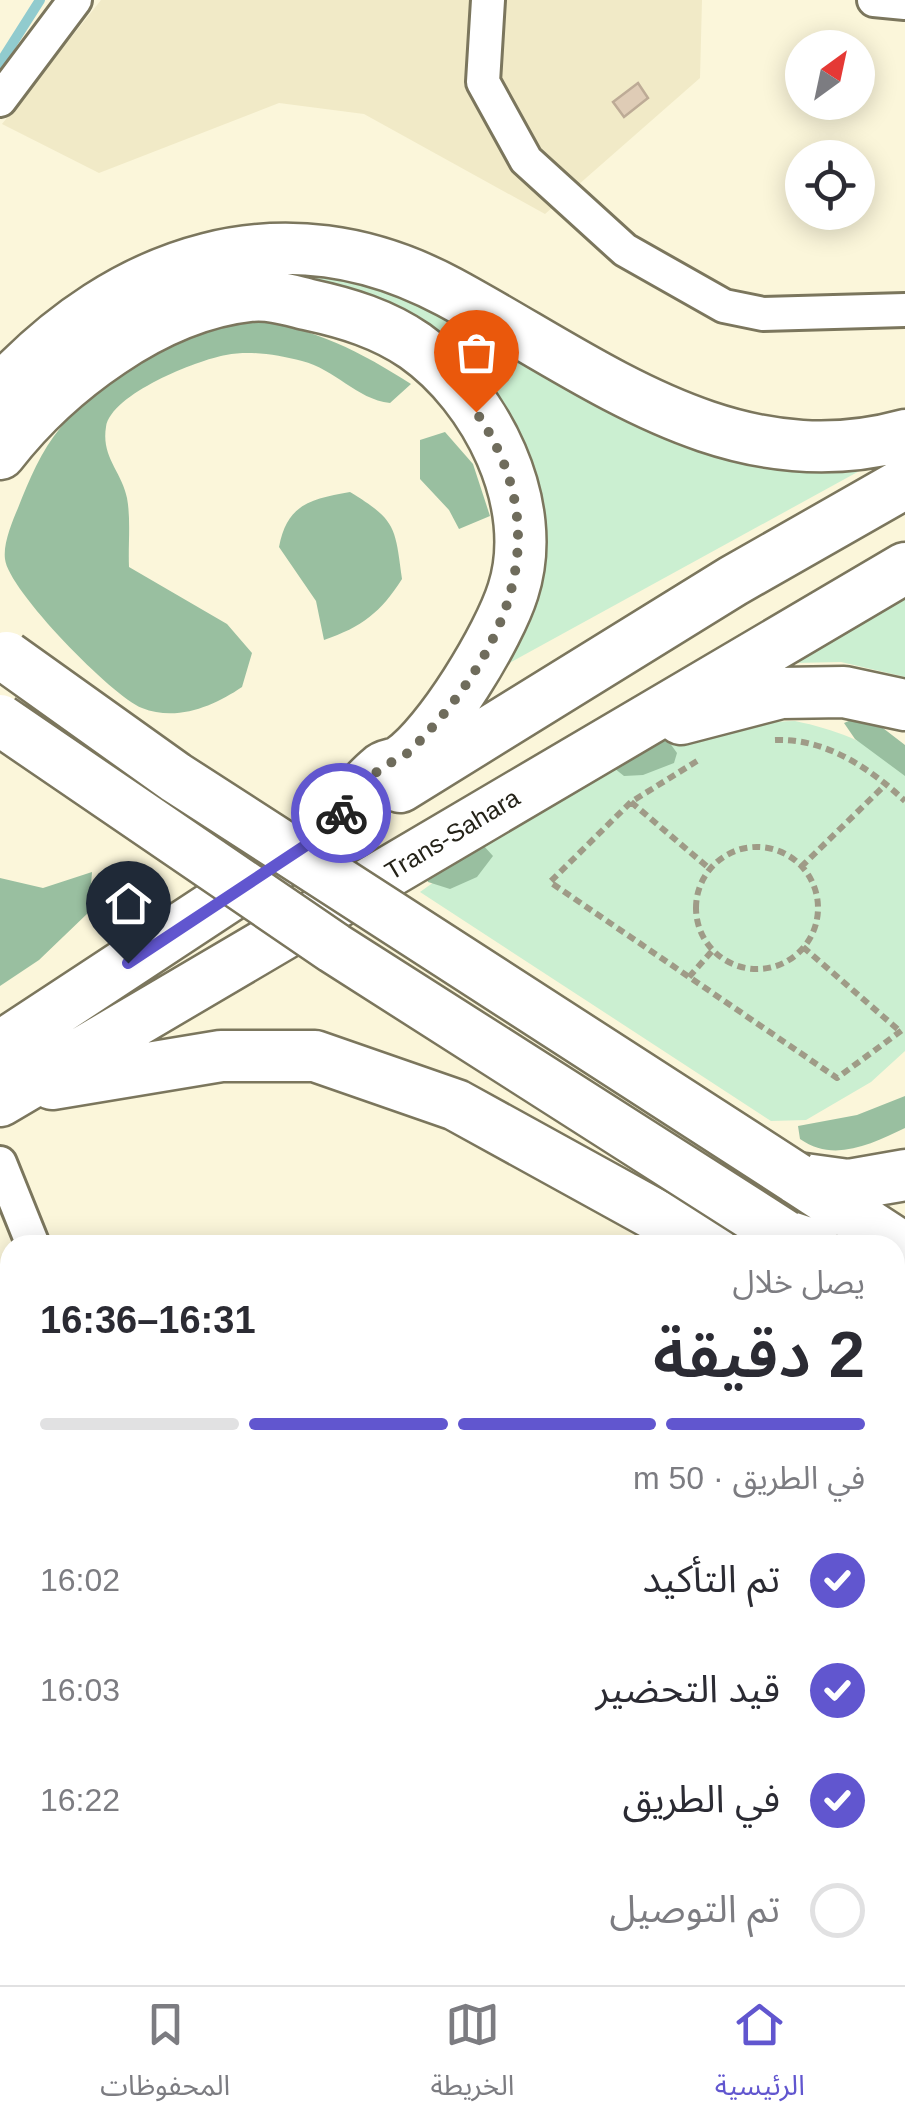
<!DOCTYPE html>
<html lang="ar">
<head>
<meta charset="utf-8">
<style>
  body { margin:0; font-family:Arial,"Noto Sans Arabic",sans-serif; background:#f7f7f7; color:#2b2b33; direction:rtl; height:100vh; display:flex; flex-direction:column; font-size:38px; white-space:nowrap }
  * { box-sizing:border-box; margin:0 }
  p { font-size:32px; color:#7c7c81 }
  .icon { flex:none; width:55px; height:55px; fill:none; stroke:currentColor; stroke-width:2; stroke-linecap:round; stroke-linejoin:round }
  .map { position:relative; flex:1; overflow:hidden; direction:ltr }
  .sheet { position:absolute; left:0px; top:1235px; width:905px; height:750px; display:flex; flex-direction:column; background:#fff; border-radius:30px 30px 0 0; box-shadow:0 5px 25px #0003; direction:rtl }
  .sheet>* { flex:none }
  .needle { width:65px; rotate:33deg }
  .tools { position:absolute; left:785px; top:30px; display:grid; gap:20px }
  .tools a { display:grid; place-items:center; width:90px; height:90px; border-radius:50%; background:#fff; box-shadow:0 5px 25px #0003; font-size:50px }
  .pin { position:absolute; display:grid; place-items:center; width:85px; height:85px; color:#fff; margin:-102px -42px; border-radius:50% 50% 50% 0; rotate:-45deg; box-shadow:0 0 10px #0007 }
  .pin .icon { rotate:45deg }
  .courier { position:absolute; display:grid; place-items:center; width:100px; height:100px; margin:-50px; border:8px solid #6156cf; border-radius:50%; background:#fff; color:#222; box-shadow:0 2px 12px #0007 }
  .overview em { font-style:normal; font-weight:600 }
  .overview div { display:flex; flex-direction:column-reverse }
  .overview { display:flex; align-items:center; justify-content:space-between; height:170px; padding:0 40px }
  h1 { font-size:65px; font-weight:600; line-height:75px }
  .bar { display:grid; grid-template-columns:repeat(4,1fr); gap:15px 10px; align-content:center; height:120px; padding:0 40px }
  .bar i { height:12px; border-radius:8px; background:#e1e1e2 }
  .bar .current { background:#6156cf }
  .bar p { grid-column:span 4 }
  ol { padding:0 40px; list-style:none }
  li { display:flex; align-items:center; gap:30px; height:110px }
  li p { margin-inline-start:auto }
  li .icon { padding:10px; border-radius:50%; background:#6156cf; color:#fff; stroke-width:4 }
  li:last-child { color:#7c7c81 }
  li i { width:55px; height:55px; border:5px solid #e1e1e2; border-radius:50% }
  .dock { display:flex; justify-content:space-around; align-items:center; height:140px; border-top:2px solid #e1e1e2; background:#fff; font-size:28px; color:#7c7c81 }
  .dock a { display:grid; justify-items:center; gap:5px }
  .dock .current { color:#6156cf }
  .map>svg:first-child { display:block }
</style>
</head>
<body>
<div class="map">
<svg width="905" height="1985" viewBox="0 0 905 1985">
  <rect width="100%" height="100%" fill="#fbf6da"/>
  <path fill="#f1eac7" d="M101,0h601l-2,78 -155,136 -181,-100 -85,-11 -180,70 -97,-49z"/>
  <path fill="#cbefd1" d="M331,273c28,9 61,15 88,28 111,55 209,144 336,164 36,6 72,5 108,4l-368,202 20,-218 -225,-170 -92,-5z
    M905,587v90l-64,-15 -48,1z
    M795,721c43,9 74,22 110,47v283l-34,31 -65,38 -35,1 -351,-229c111,-79 234,-167 375,-171z"/>
  <path fill="#99bfa0" d="M242,320c61,2 118,31 169,64l-21,19c-34,-4 -55,-34 -88,-42 -24,-6 -51,-11 -76,-6 -29,5 -115,39 -120,72 -5,30 16,45 21,71 4,21 1,48 2,69l98,57 25,29 -10,34c-28,19 -65,35 -100,21 -29,-11 -134,-118 -137,-149 -2,-15 7,-37 13,-51 11,-28 23,-57 43,-81 34,-40 130,-100 181,-107z
    M445,432l28,32 17,52 -31,13 -10,-19 -29,-31v-39z
    M350,492c46,28 45,34 52,87 -21,33 -40,48 -78,61l-8,-39 -37,-54c8,-43 32,-48 71,-55z
    M858,717l21,8 26,20v31l-50,-37 -11,-16z
    M667,739l10,14 -3,10 -31,12 -19,1 -10,-8 33,-24z
    M483,845l10,11 -16,21 -27,12 -22,-7 -5,-13z
    M92,872l-3,40 -50,48 -39,26v-108l43,10z
    M905,1096v32c-34,16 -71,35 -105,11l-2,-13 59,-11z"/>
  <g fill="none" stroke-linecap="round" stroke-linejoin="round">
    <path stroke="#91cbce" stroke-width="10" d="M0,63l40,-63"/>
  </g>
  <path fill="#dfccb6" stroke="#bdab96" stroke-width="2.5" d="M638,83l10,15 -24,19 -11,-15z
    M905,1550v47l-10,2v-46z
    M905,1706v53l-10,2v-52z
    M10,1805v37l-10,-25v-8z"/>
  <g fill="none" stroke-linecap="round" stroke-linejoin="round">
    <defs>
      <path id="minor" d="M488,0l-5,82 43,78 99,90 99,56 39,8 142,-4
        M874,0l31,3
        M0,100l75,-100
        M0,1163l33,82
        M895,1666l10,-2
        M895,1832l10,-3
        M296,1975l3,10
        M457,1975l8,10"/>
      <path id="highway" d="M0,391c121,-132 283,-188 449,-99 145,78 281,191 456,143
        M0,454c57,-73 155,-148 250,-158 22,-2 39,4 60,9 37,8 73,19 105,41 71,50 126,158 98,245 -14,45 -74,144 -112,170 -6,4 -15,3 -20,8 -23,19 -42,46 -61,67
        M681,719l100,-26 63,-1 61,13
        M400,787l333,-206 172,-98
        M0,1047l327,-215
        M52,1084l169,-28h94l141,49 254,140
        M0,1101l905,-533
        M796,1178l109,71
        M797,1178l51,7 57,-10
        M784,1235l30,10
        M895,1303l10,6
        M895,1357l10,6"/>
    </defs>
    <use href="#minor" stroke="#7b765d" stroke-width="38"/>
    <use href="#highway" stroke="#7b765d" stroke-width="55"/>
    <path stroke="#9f9b87" stroke-width="6" stroke-dasharray="8 5" stroke-linecap="butt" d="M775,740c50,-2 95,28 130,61
      M697,761l-66,41 -81,80 287,196 68,-50
      M631,802l79,67
      M696 908a61 61 0 1 1 122 0a61 61 0 1 1-122 0Z
      M801,867l85,-83
      M803,947l98,85
      M689,977l24,-27"/>
    <use href="#minor" stroke="#fff" stroke-width="32"/>
    <use href="#highway" stroke="#fff" stroke-width="50"/>
    <defs>
      <path id="highway-bridge" d="M7,657l168,120 621,401
        M0,720l334,228 450,287"/>
    </defs>
    <use href="#highway-bridge" stroke="#7b765d" stroke-width="55" stroke-linecap="butt"/>
    <use href="#highway-bridge" stroke="#fff" stroke-width="50"/>
  </g>
  <g fill="none" stroke-linecap="round" stroke-linejoin="round">
    <path stroke="#6f6c5c" stroke-width="10" stroke-dasharray="0 18" d="M341,813c12,-14 25,-34 41,-45 11,-8 21,-9 31,-20 94,-96 147,-215 63,-336"/>
    <path stroke="#6156cf" stroke-width="12" d="M128,963l192,-127 21,-23"/>
  </g>
  <g text-anchor="middle" dominant-baseline="central" stroke-width="8" stroke-linejoin="round" paint-order="stroke">
    <g font-size="25" fill="#242218" stroke="#fff">
      <text transform="translate(452 834) rotate(-31)">Trans-Sahara</text>
    </g>
  </g>
</svg>
<div class="tools">
<a><svg class="needle" viewBox="-14 -14 28 28"><path d="M0-13l5 13h-10z" fill="#e53935"/><path d="M0 13l5-13h-10z" fill="#7c7c81"/></svg></a>
<a><svg class="icon" aria-label="locate" viewBox="0 0 24 24"><circle cx="12" cy="12" r="6"/><path d="M12 2v4M12 18v4M2 12h4M18 12h4"/></svg></a>
</div>
<div class="pin" style="left:476px;top:412px;background:#ea580c"><svg class="icon" aria-label="bag" viewBox="0 0 24 24"><path d="M5 8h14l-1 12H6zM9 8a3 3 0 0 1 6 0"/></svg></div>
<div class="pin" style="left:128px;top:963px;background:#1f2937"><svg class="icon" aria-label="home" viewBox="0 0 24 24"><path d="M3 11l9-7 9 7M6 9v11h12V9"/></svg></div>
<div class="courier" style="left:341px;top:813px"><svg class="icon" aria-label="bike" viewBox="0 0 24 24"><circle cx="6" cy="16" r="4"/><circle cx="18" cy="16" r="4"/><path d="M6 16l4-8h5l3 8M10 8l3 8H6M13 5h3"/></svg></div>
<section class="sheet">
<div class="overview"><div><h1>2 دقيقة</h1><p>يصل خلال</p></div><em>16:31–16:36</em></div>
<div class="bar"><i class="current"></i><i class="current"></i><i class="current"></i><i></i><p>في الطريق · 50 m</p></div>
<ol>
<li><svg class="icon" aria-label="check" viewBox="0 0 24 24"><path d="M5 12l5 5 9-10"/></svg>تم التأكيد<p>16:02</p></li>
<li><svg class="icon" aria-label="check" viewBox="0 0 24 24"><path d="M5 12l5 5 9-10"/></svg>قيد التحضير<p>16:03</p></li>
<li><svg class="icon" aria-label="check" viewBox="0 0 24 24"><path d="M5 12l5 5 9-10"/></svg>في الطريق<p>16:22</p></li>
<li><i></i>تم التوصيل</li>
</ol>
</section>
</div>
<nav class="dock">
<a class="current"><svg class="icon" aria-label="home" viewBox="0 0 24 24"><path d="M3 11l9-7 9 7M6 9v11h12V9"/></svg>الرئيسية</a>
<a><svg class="icon" aria-label="map" viewBox="0 0 24 24"><path d="M3 6l6-2 6 2 6-2v14l-6 2-6-2-6 2zM9 4v14M15 6v14"/></svg>الخريطة</a>
<a><svg class="icon" aria-label="saved" viewBox="0 0 24 24"><path d="M7 4h10v16l-5-4-5 4z"/></svg>المحفوظات</a>
</nav>
</body>
</html>
